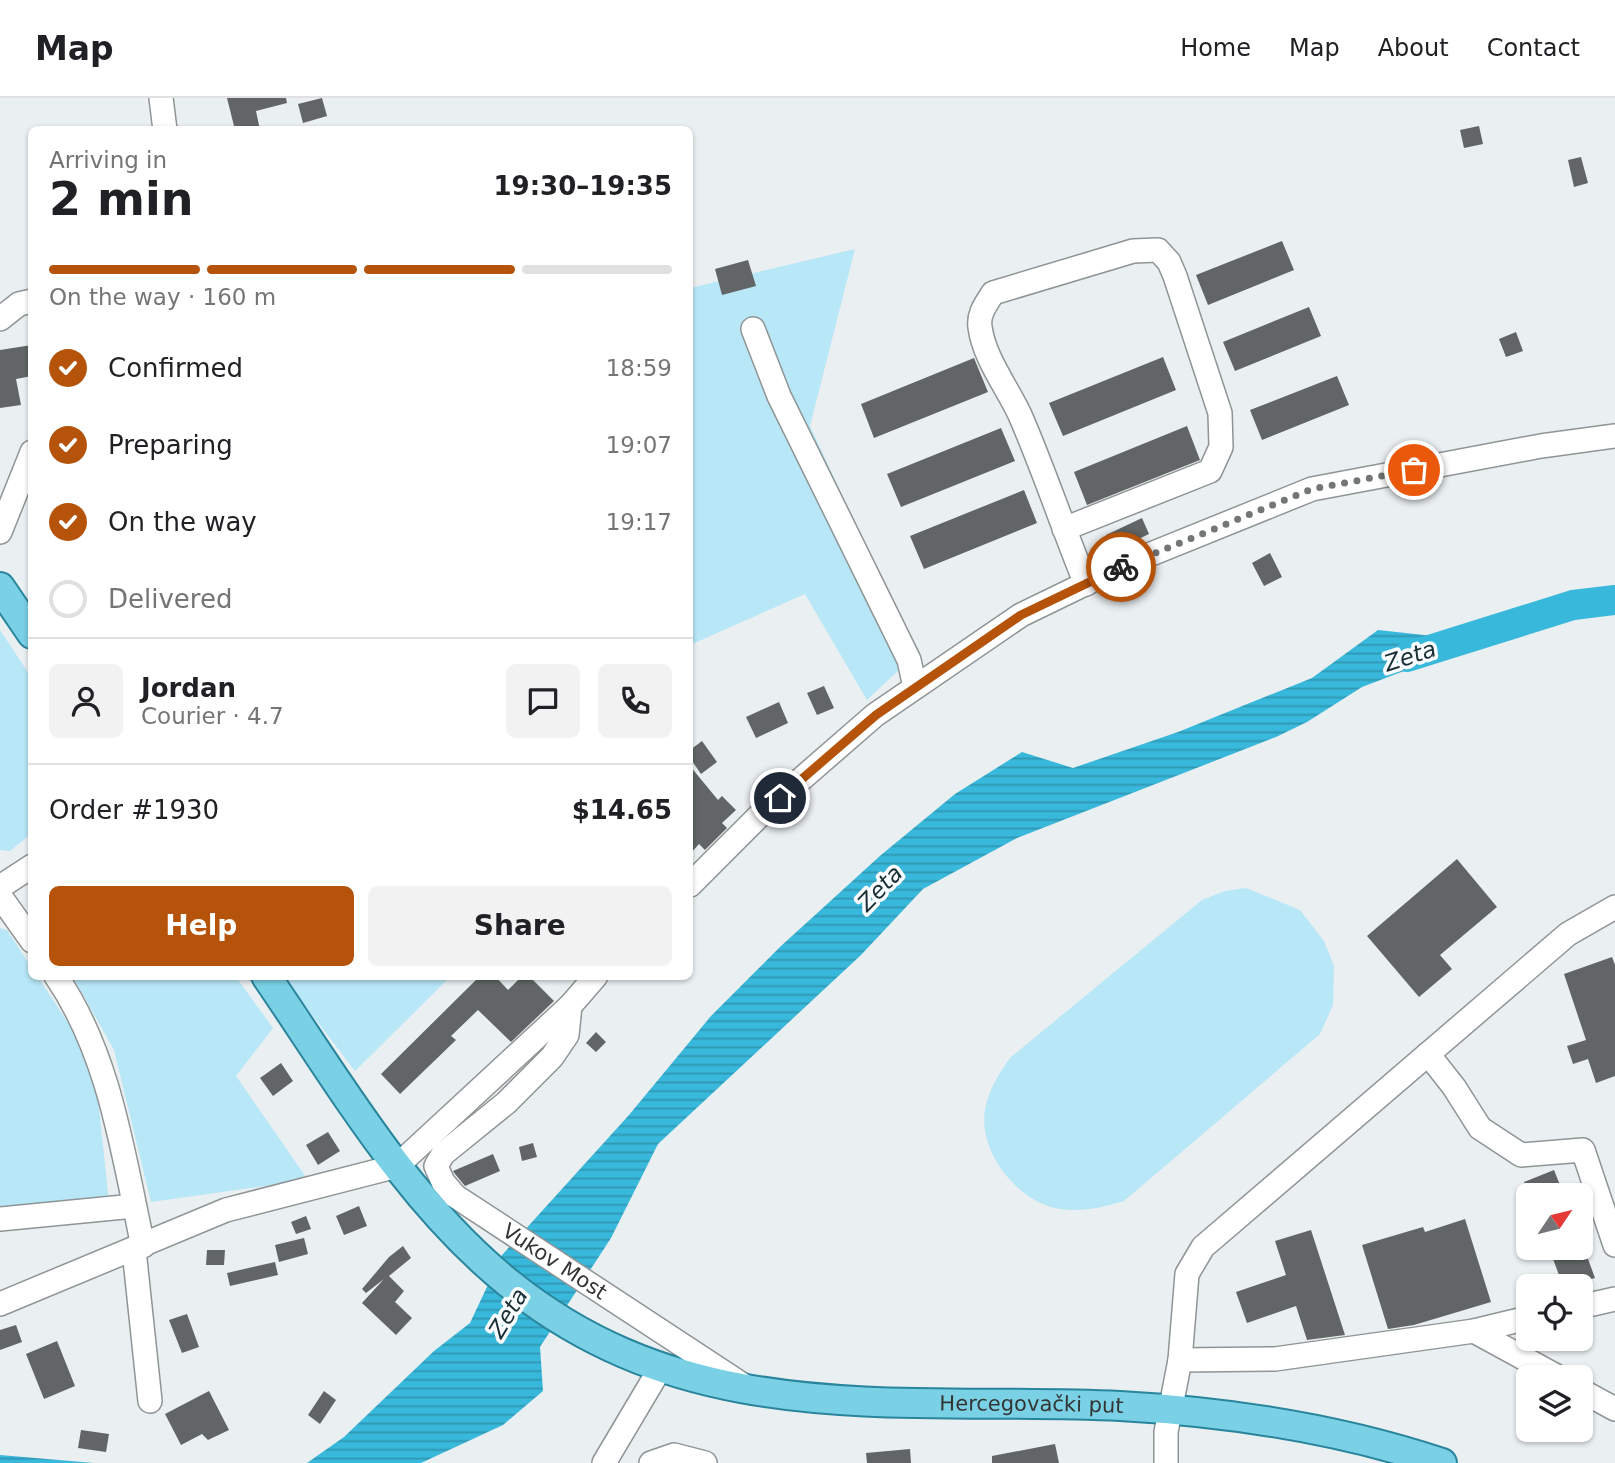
<!DOCTYPE html>
<html lang="en">
<head>
<meta charset="utf-8">
<style>
  body { margin:0; font-family:"DejaVu Sans",sans-serif; background:#f2f2f2; color:#202124; height:100vh; display:flex; flex-direction:column; font-size:26px; white-space:nowrap }
  * { box-sizing:border-box; margin:0 }
  p { font-size:23px; color:#757577 }
  .icon { flex:none; width:38px; height:38px; fill:none; stroke:currentColor; stroke-width:2; stroke-linecap:round; stroke-linejoin:round }
  .map { position:relative; flex:1; overflow:hidden }
  .sheet { position:absolute; left:28px; top:28px; width:665px; height:854px; display:flex; flex-direction:column; background:#fff; border-radius:10px; box-shadow:0 2px 5px #0004 }
  .sheet>* { flex:none }
  .needle { width:46px; rotate:55deg }
  .tools { position:absolute; left:1516px; top:1085px; display:grid; gap:14px }
  .tools a { display:grid; place-items:center; width:77px; height:77px; border-radius:10px; background:#fff; box-shadow:0 2px 5px #0004; font-size:35px }
  .pin { position:absolute; display:grid; place-items:center; width:60px; height:60px; color:#fff; margin:-30px; border:4px solid #fff; border-radius:50%; box-shadow:0 2px 7px #0007 }
  .courier { position:absolute; display:grid; place-items:center; width:70px; height:70px; margin:-35px; border:5px solid #b45309; border-radius:50%; background:#fff; color:#222; box-shadow:0 2px 9px #0007 }
  .overview em { font-style:normal; font-weight:700 }
  .overview div { display:flex; flex-direction:column-reverse }
  .overview { display:flex; align-items:center; justify-content:space-between; height:119px; padding:0 21px }
  h1 { font-size:46px; font-weight:700; line-height:52px }
  .bar { display:grid; grid-template-columns:repeat(4,1fr); gap:10px 7px; align-content:center; height:84px; padding:0 21px }
  .bar i { height:9px; border-radius:5px; background:#e0e0e0 }
  .bar .current { background:#b45309 }
  .bar p { grid-column:span 4 }
  .line { display:flex; align-items:center; gap:18px; padding:0 21px; border-top:2px solid #e0e0e0 }
  .line div { flex:1 }
  .round { display:grid; place-items:center; flex:none; width:74px; height:74px; border-radius:10px; background:#f2f2f2 }
  ol { padding:0 21px; list-style:none }
  li { display:flex; align-items:center; gap:21px; height:77px }
  li p { margin-inline-start:auto }
  li .icon { padding:7px; border-radius:50%; background:#b45309; color:#fff; stroke-width:4 }
  li:last-child { color:#757577 }
  li i { width:38px; height:38px; border:4px solid #e0e0e0; border-radius:50% }
  .cta { display:flex; gap:14px; margin-top:auto; padding:14px 21px }
  .cta a { flex:1; height:80px; border-radius:10px; background:#b45309; color:#fff; font-size:28px; font-weight:700; line-height:80px; text-align:center }
  .cta a+a { background:#f2f2f2; color:#202124 }
  header { display:flex; align-items:center; gap:42px; box-sizing:border-box; height:98px; padding:0 35px; background:#fff; border-bottom:2px solid #e0e0e0 }
  header strong { font-size:33px }
  nav { display:flex; gap:38px; margin-inline-start:auto; font-size:24px }
  .map>svg:first-child { display:block }
</style>
</head>
<body>
<header>
<strong>Map</strong>
<nav><a>Home</a><a>Map</a><a>About</a><a>Contact</a></nav>
</header>
<div class="map">
<svg width="1615" height="1365" viewBox="0 0 1615 1365">
  <defs>
    <pattern id="water-rules" width="6" height="5" patternUnits="userSpaceOnUse" patternTransform="scale(1.75)"><rect width="6" height="5" fill="#38b8db"/><path d="M0 2.5h6" fill="none" stroke="#3096b2"/></pattern>
  </defs>
  <rect width="100%" height="100%" fill="#eaeff1"/>
  <path fill="#b8e7f7" d="M855,151l-45,177 106,228 -49,46 -62,-106 -115,51v-357z
    M0,532l31,47v157l-21,17 -10,-1z
    M1246,790l54,22 24,31 10,25 -1,39 -13,29 -196,167c-24,7 -45,12 -69,7 -39,-9 -77,-57 -70,-98 4,-21 14,-37 26,-53l191,-157 23,-9z
    M0,830l7,2 24,37 1,9 6,1 42,64 18,58 11,103 -109,10z
    M73,879h163l37,51 -37,48 72,104 -157,22 -37,-152z
    M283,879h167l-95,94z"/>
  <path fill="url(#water-rules)" d="M1378,532l55,6 11,8 2,11 -84,32 -55,35 -31,15 -259,101 -94,51 -62,66 -203,189 -47,94 -71,109 3,44 -40,34 -82,38h-114l37,-26 90,-86 36,-28 32,-68 127,-140 82,-99 70,-70 100,-91 74,-61 67,-42 51,16 105,-36 134,-54z
    M0,1357l94,8h-94z"/>
  <g fill="none" stroke-linecap="round" stroke-linejoin="round">
    <path stroke="#38b8db" stroke-width="30" d="M1407,559l166,-52 42,-5"/>
  </g>
  <path fill="#616566" d="M227,0h59l1,5 -31,8 4,19h-25z
    M322,0l5,18 -24,7 -5,-19z
    M1479,28l4,18 -19,4 -4,-18z
    M1581,59l7,26 -14,4 -6,-27z
    M1282,143l12,29 -86,35 -12,-30z
    M748,162l8,26 -34,9 -7,-26z
    M1309,209l12,29 -86,35 -12,-29z
    M1516,234l7,19 -17,6 -7,-18z
    M32,247v31l-16,3 5,26 -21,3v-58z
    M1163,259l13,33 -113,46 -14,-33z
    M974,260l14,34 -114,46 -13,-34z
    M1337,278l12,29 -87,35 -12,-30z
    M1187,328l13,34 -113,45 -13,-33z
    M1001,330l14,33 -114,46 -14,-33z
    M1024,392l13,33 -113,46 -14,-33z
    M1142,420l7,16 -36,17 -7,-16z
    M1270,455l12,24 -18,9 -12,-23z
    M824,588l10,22 -17,7 -10,-22z
    M779,604l9,21 -32,15 -10,-21z
    M702,643l15,21 -16,12 -11,-16v-8z
    M690,668l28,34 4,-4 14,14 -14,13 5,5 -22,22 -6,-6 -9,10z
    M1457,761l40,48 -57,48 12,14 -33,28 -52,-61z
    M1612,859l3,8v111l-19,7 -8,-24 -15,5 -6,-18 19,-6 -22,-66z
    M480,878h15l13,14 14,-14h7l25,25 -43,41 -33,-32 -27,26 5,4 -56,54 -19,-20z
    M596,934l10,10 -10,10 -10,-9z
    M281,965l12,18 -20,15 -13,-18z
    M328,1034l12,19 -22,14 -12,-20z
    M533,1045l4,14 -15,4 -3,-14z
    M493,1056l7,17 -35,15 -10,-12 -2,-3z
    M1554,1072l10,25h-35l-5,-13z
    M359,1108l8,20 -23,9 -8,-19z
    M306,1118l5,13 -15,5 -5,-12z
    M1465,1121l26,83 -77,23 -26,4 -26,-84 61,-18 2,5z
    M1311,1132l34,105 -38,5 -11,-34 -49,17 -11,-31 50,-17 -11,-34z
    M304,1140l4,16 -29,8 -4,-17z
    M403,1148l8,12 -22,18 15,15 -9,11 17,16 -16,17 -34,-32 22,-24 -18,14 -4,-4 27,-32z
    M1549,1150h35l11,30 -32,8z
    M207,1152h18l-1,15h-18z
    M275,1164l3,13 -48,11 -3,-13z
    M187,1216l12,33 -17,6 -13,-33z
    M16,1227l6,17 -22,8v-20z
    M57,1243l18,45 -31,13 -18,-45z
    M209,1293l20,39 -21,10 -6,-6 -21,11 -16,-31z
    M324,1293l12,9 -16,24 -12,-9z
    M81,1332l28,4 -3,18 -28,-4z
    M1055,1346l4,19h-67v-7z
    M910,1351l1,14h-44l-1,-10z"/>
  <g fill="none" stroke-linecap="round" stroke-linejoin="round">
    <defs>
      <g id="minor">
        <path d="M161,0l4,32"/>
        <path d="M0,221l19,-15 13,-3"/>
        <path d="M753,231l26,67 130,264 6,27"/>
        <path d="M1064,431l146,-58 11,-24 -1,-34 -45,-137 -6,-14 -11,-12 -25,1 -140,42c-7,11 -15,21 -13,34 4,31 27,60 40,88 24,55 43,113 66,169"/>
        <path d="M0,434l32,-80"/>
        <path d="M690,787l70,-70 115,-100 146,-100 103,-50 188,-76 229,-43 74,-10"/>
        <path d="M0,789l32,-21"/>
        <path d="M0,798l32,45"/>
        <path d="M56,878c54,79 67,178 87,270"/>
        <path id="s1" d="M570,908l-3,29 -15,22 -46,46 -63,51 -7,12 7,16 12,14 288,189"/>
        <path d="M1428,956l26,33 26,41 41,27 62,-5 32,95"/>
        <path d="M0,1121l134,-13"/>
        <path d="M134,1152l16,151"/>
        <path d="M0,1206l226,-94 171,-44 173,-160 26,-30"/>
        <path d="M1580,1209l35,-8"/>
        <path d="M1474,1233l84,46"/>
        <path d="M1180,1262l95,-1 199,-28 54,-13"/>
        <path d="M1580,1292l35,19"/>
        <path d="M604,1365l57,-96"/>
        <path d="M651,1365l23,-8 31,8"/>
        <path d="M1166,1365v-31l14,-72 7,-86 16,-27 365,-313 47,-27"/>
      </g>
      <g id="major">
        <path d="M0,489l32,47"/>
        <path id="s2" d="M266,878c74,108 142,227 245,309 184,147 392,111 609,121 111,6 217,22 322,57"/>
      </g>
    </defs>
    <use href="#minor" stroke="#8f9495" stroke-width="26"/>
    <use href="#major" stroke="#28859c" stroke-width="32"/>
    <use href="#minor" stroke="#fff" stroke-width="23"/>
    <use href="#major" stroke="#7ad0e5" stroke-width="28"/>
  </g>
  <g fill="none" stroke-linecap="round" stroke-linejoin="round">
    <path stroke="#737677" stroke-width="7" stroke-dasharray="0 12.6" d="M1121,469l191,-78 102,-19"/>
    <path stroke="#b45309" stroke-width="9" d="M780,700l96,-83 145,-100 100,-48"/>
  </g>
  <g text-anchor="middle" dominant-baseline="central" stroke-width="7" stroke-linejoin="round" paint-order="stroke">
    <g font-size="21" fill="#333535" stroke="#f8fcfe">
      <text stroke="none"><textPath href="#s1" startOffset="371">Vukov Most</textPath></text>
      <text stroke="none"><textPath href="#s2" startOffset="942">Hercegovački put</textPath></text>
    </g>
    <g font-size="23" font-style="italic" fill="#192e35" stroke="#f8fcfe">
      <text transform="translate(1410 558) rotate(-18)">Zeta</text>
      <text transform="translate(880 790) rotate(-46)">Zeta</text>
      <text transform="translate(508 1215) rotate(-59)">Zeta</text>
    </g>
  </g>
</svg>
<div class="tools">
<a><svg class="needle" viewBox="-14 -14 28 28"><path d="M0-13l5 13h-10z" fill="#e53935"/><path d="M0 13l5-13h-10z" fill="#757577"/></svg></a>
<a><svg class="icon" aria-label="locate" viewBox="0 0 24 24"><circle cx="12" cy="12" r="6"/><path d="M12 2v4M12 18v4M2 12h4M18 12h4"/></svg></a>
<a><svg class="icon" aria-label="layers" viewBox="0 0 24 24"><path d="M12 4l9 5-9 5-9-5zM3 14l9 5 9-5"/></svg></a>
</div>
<div class="pin" style="left:1414px;top:372px;background:#ea580c"><svg class="icon" aria-label="bag" viewBox="0 0 24 24"><path d="M5 8h14l-1 12H6zM9 8a3 3 0 0 1 6 0"/></svg></div>
<div class="pin" style="left:780px;top:700px;background:#1f2937"><svg class="icon" aria-label="home" viewBox="0 0 24 24"><path d="M3 11l9-7 9 7M6 9v11h12V9"/></svg></div>
<div class="courier" style="left:1121px;top:469px"><svg class="icon" aria-label="bike" viewBox="0 0 24 24"><circle cx="6" cy="16" r="4"/><circle cx="18" cy="16" r="4"/><path d="M6 16l4-8h5l3 8M10 8l3 8H6M13 5h3"/></svg></div>
<section class="sheet">
<div class="overview"><div><h1>2 min</h1><p>Arriving in</p></div><em>19:30–19:35</em></div>
<div class="bar"><i class="current"></i><i class="current"></i><i class="current"></i><i></i><p>On the way · 160 m</p></div>
<ol>
<li><svg class="icon" aria-label="check" viewBox="0 0 24 24"><path d="M5 12l5 5 9-10"/></svg>Confirmed<p>18:59</p></li>
<li><svg class="icon" aria-label="check" viewBox="0 0 24 24"><path d="M5 12l5 5 9-10"/></svg>Preparing<p>19:07</p></li>
<li><svg class="icon" aria-label="check" viewBox="0 0 24 24"><path d="M5 12l5 5 9-10"/></svg>On the way<p>19:17</p></li>
<li><i></i>Delivered</li>
</ol>
<div class="line" style="height:126px"><a class="round"><svg class="icon" aria-label="person" viewBox="0 0 24 24"><circle cx="12" cy="8" r="4"/><path d="M4 21q1-7 8-7t8 7"/></svg></a><div><b>Jordan</b><p>Courier · 4.7</p></div><a class="round"><svg class="icon" aria-label="chat" viewBox="0 0 24 24"><path d="M4 5h16v11H9l-5 4z"/></svg></a><a class="round"><svg class="icon" aria-label="phone" viewBox="0 0 24 24"><path d="M5 4h4l2 5-3 2q2 4 5 5l2-3 5 2v4C11 20 4 13 5 4z"/></svg></a></div>
<div class="line" style="height:91px"><div>Order #1930</div><b>$14.65</b></div>
<div class="cta"><a>Help</a><a>Share</a></div>
</section>
</div>
</body>
</html>
